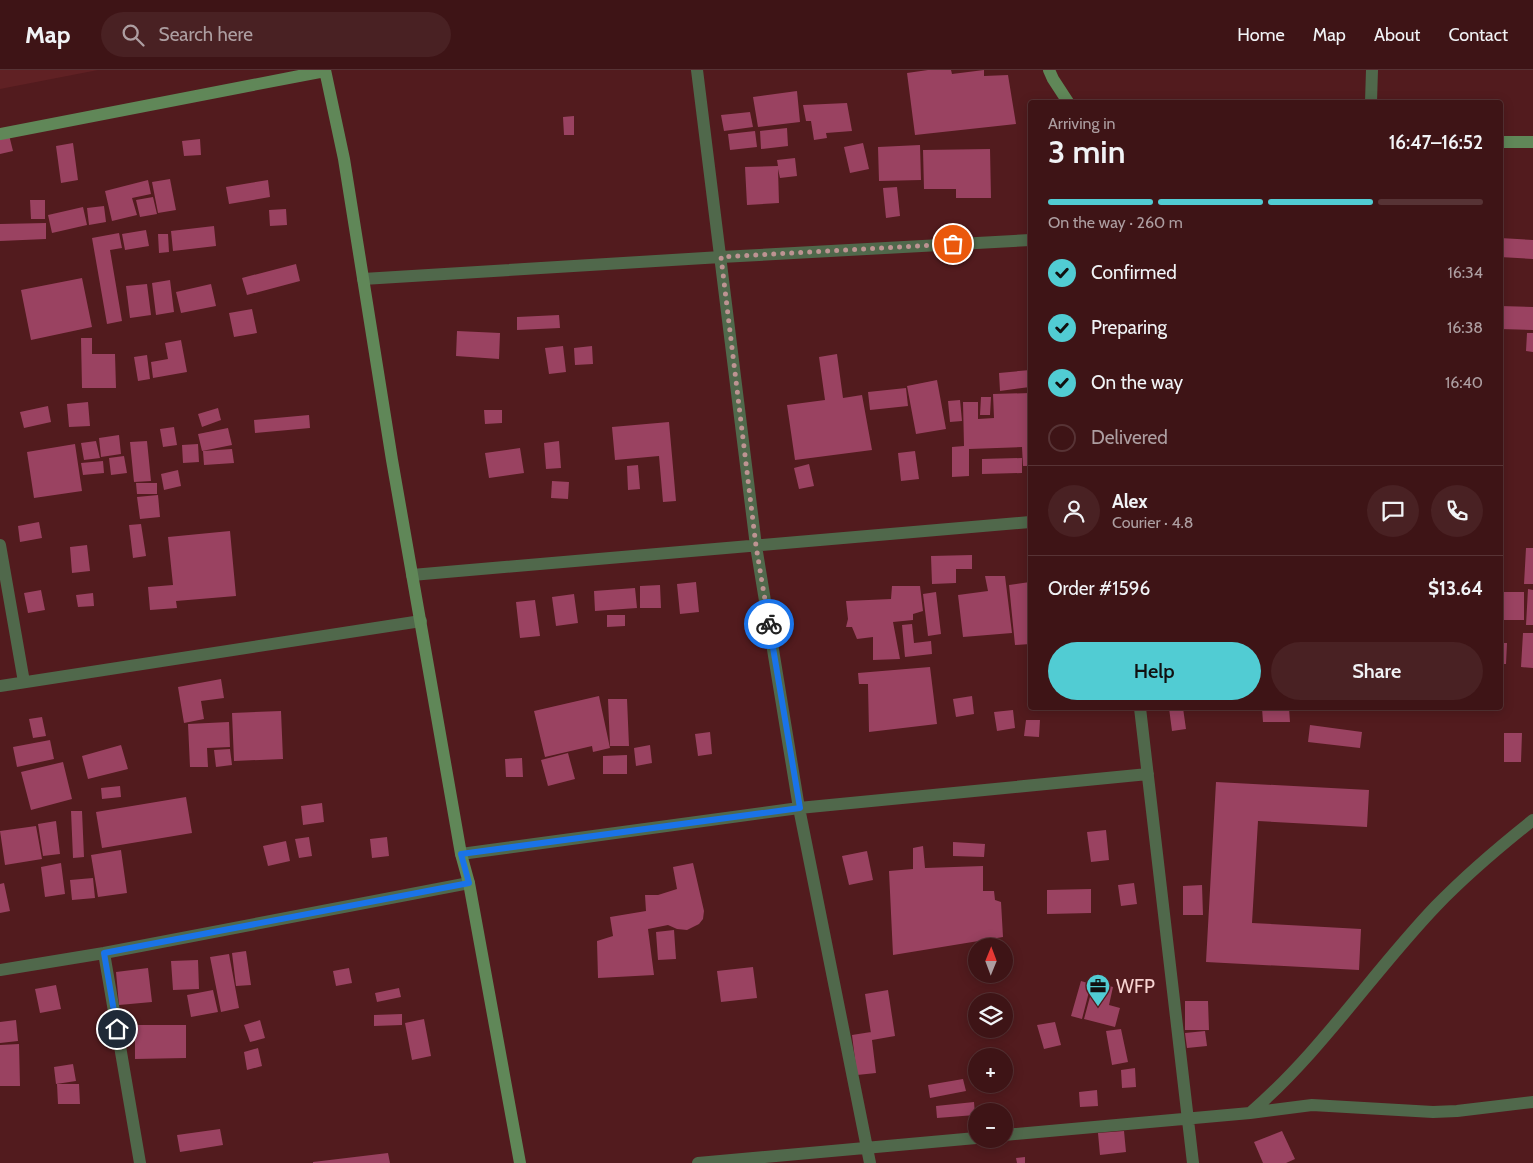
<!DOCTYPE html>
<html lang="en">
<head>
<meta charset="utf-8">
<style>
  body { margin:0; font-family:Cabin,sans-serif; background:#492123; color:#f1f3f6; height:100vh; display:flex; flex-direction:column; font-size:19px; white-space:nowrap }
  * { box-sizing:border-box; margin:0 }
  p { font-size:16px; color:#ad9ea1 }
  .icon { flex:none; width:28px; height:28px; fill:none; stroke:currentColor; stroke-width:2; stroke-linecap:round; stroke-linejoin:round }
  .map { position:relative; flex:1; overflow:hidden }
  .panel { position:absolute; left:1028px; top:30px; width:475px; height:610px; display:flex; flex-direction:column; background:#3e1416; border-radius:5px; box-shadow:0 2px 12px #0003,0 0 0 1px #573335 }
  .panel>* { flex:none }
  .needle { width:32px; rotate:1deg }
  .buttons { position:absolute; left:968px; top:868px; display:grid; gap:10px }
  .buttons a { display:grid; place-items:center; width:45px; height:45px; border-radius:50%; background:#3e1416; box-shadow:0 2px 12px #0003,0 0 0 1px #573335; font-size:25px }
  .pin { position:absolute; display:grid; place-items:center; width:42px; height:42px; color:#fff; margin:-21px; border:2px solid #fff; border-radius:50%; box-shadow:0 1px 5px #0007 }
  .courier { position:absolute; display:grid; place-items:center; width:50px; height:50px; margin:-25px; border:4px solid #1a73e8; border-radius:50%; background:#fff; color:#222; box-shadow:0 1px 6px #0007 }
  .headline em { font-style:normal; font-weight:600 }
  .headline div { display:flex; flex-direction:column-reverse }
  .headline { display:flex; align-items:center; justify-content:space-between; height:85px; padding:0 20px }
  h1 { font-size:32px; font-weight:600; line-height:38px }
  .bar { display:grid; grid-template-columns:repeat(4,1fr); gap:8px 5px; align-content:center; height:60px; padding:0 20px }
  .bar i { height:6px; border-radius:4px; background:#573335 }
  .bar .current { background:#51ccd3 }
  .bar p { grid-column:span 4 }
  .line { display:flex; align-items:center; gap:12px; padding:0 20px; border-top:1px solid #573335 }
  .line div { flex:1 }
  .round { display:grid; place-items:center; flex:none; width:52px; height:52px; border-radius:26px; background:#492123 }
  ol { padding:0 20px; list-style:none }
  li { display:flex; align-items:center; gap:15px; height:55px }
  li p { margin-inline-start:auto }
  li .icon { padding:5px; border-radius:50%; background:#51ccd3; color:#111; stroke-width:4 }
  li:last-child { color:#ad9ea1 }
  li i { width:28px; height:28px; border:2px solid #573335; border-radius:50% }
  .cta { display:flex; gap:10px; margin-top:auto; padding:10px 20px }
  .cta a { flex:1; height:58px; border-radius:30px; background:#51ccd3; color:#111; font-size:20px; font-weight:600; line-height:58px; text-align:center }
  .cta a+a { background:#492123; color:#f1f3f6 }
  header { display:flex; align-items:center; gap:30px; box-sizing:border-box; height:70px; padding:0 25px; background:#3e1416; border-bottom:1px solid #573335 }
  header strong { font-size:24px }
  nav { display:flex; gap:28px; margin-inline-start:auto; font-size:18px }
  .search { width:350px; height:45px; background:#492123; display:flex; align-items:center; gap:12px; box-sizing:border-box; padding:0 18px; border-radius:28px; color:#ad9ea1; font-size:19px }
  .map>svg:first-child { display:block }
</style>
</head>
<body>
<header>
<strong>Map</strong>
<div class="search"><svg class="icon" aria-label="search" viewBox="0 0 24 24"><circle cx="10" cy="10" r="6"/><path d="M15 15l6 6"/></svg>Search here</div>
<nav><a>Home</a><a>Map</a><a>About</a><a>Contact</a></nav>
</header>
<div class="map">
<svg width="1533" height="1093" viewBox="0 0 1533 1093">
  <rect width="100%" height="100%" fill="#521b1e"/>
  <path fill="#602124" d="M0,0h98l-98,19z"/>
  <path fill="#9a4261" d="M928,0h23l1,4 32,-4v6l24,-1 8,49 -101,11 -8,-62z
    M797,21l3,31 -42,5 -5,-30z
    M847,33l5,28 -26,2 1,5 -13,2 -3,-19h-5l-3,-16z
    M750,42l3,15 -29,4 -3,-16z
    M574,46v19h-10l-1,-18z
    M787,58l1,18 -27,3 -1,-18z
    M755,61l2,16 -27,3 -2,-16z
    M9,65l4,16 -13,3v-17z
    M200,69l1,16 -17,1 -2,-15z
    M73,73l5,37 -17,3 -5,-37z
    M863,73l6,26 -19,4 -6,-26z
    M920,75l1,35 -42,1 -1,-34z
    M990,79l1,49h-35v-9h-32l-1,-39z
    M795,88l2,18 -17,2 -2,-9 1,34 -32,2 -2,-38 33,-1 -1,-6z
    M170,109l6,31 -18,3 -6,-31z
    M148,110l3,14 -19,4 5,17 -25,6 -7,-30z
    M268,110l2,17 -41,7 -3,-17z
    M897,117l3,29 -14,2 -3,-30z
    M153,127l4,17 -17,3 -4,-17z
    M30,130h15v19h-14z
    M104,136l2,16 -17,3 -2,-17z
    M83,137l4,18 -35,8 -4,-18z
    M286,139l1,16 -17,1 -1,-16z
    M46,153v16l-46,2v-17z
    M214,156l2,20 -43,5 -2,-20z
    M146,160l3,16 -24,4 -3,-16z
    M119,163l3,15 -12,2 12,71 -15,3 -15,-86z
    M158,164h10l1,18 -10,1z
    M1500,168l33,2v19l-33,-2z
    M296,194l4,17 -53,14 -5,-17z
    M82,208l10,49 -61,13 -10,-50z
    M170,210l4,32 -18,3 -4,-32z
    M147,214l4,31 -21,3 -4,-32z
    M211,214l5,22 -35,7 -5,-21z
    M1500,236l33,1v23l-33,-1z
    M252,239l5,24 -23,4 -5,-24z
    M559,245l1,13 -43,2v-13z
    M457,261l43,2 -1,26 -43,-3z
    M1527,263h6v19l-7,-1z
    M81,268h11v16h23l1,34h-34z
    M181,270l6,32 -34,6 -2,-16 17,-3 -3,-16z
    M563,276l3,26 -17,2 -4,-26z
    M592,276l1,18 -18,1 -1,-17z
    M837,284l6,44 19,-3 10,55 -77,10 -8,-55 38,-5 -6,-43z
    M147,285l3,24 -12,2 -4,-24z
    M1030,300v17l-30,4 -1,-18z
    M937,310l9,49 -30,5 -9,-48z
    M906,318l2,18 -38,4 -2,-18z
    M1030,323v73h-7l-1,-19 -53,2v27l-17,1v-30l12,-1 -1,-44h15v17l16,-1 -1,-24z
    M981,327h10l-1,18h-10z
    M960,330l2,21 -12,1 -2,-21z
    M88,332l2,24 -21,1 -2,-23z
    M48,336l3,16 -27,6 -4,-16z
    M218,338l3,12 -19,7 -4,-13z
    M484,340h18v13l-17,1z
    M309,345l1,13 -55,5 -1,-13z
    M669,352l7,79 -13,1 -4,-46 -44,4 -3,-33z
    M174,357l3,18 -14,2 -3,-18z
    M228,358l4,17 -30,6 -4,-17z
    M119,365l2,19 -20,3 -2,-19z
    M96,371l4,17 -16,2 -3,-17z
    M147,371l4,40 -17,1 -4,-40z
    M559,371l2,27 -15,1 -2,-26z
    M75,374l7,47 -48,7 -7,-46z
    M198,374l1,18 -16,1 -1,-18z
    M520,378l4,25 -35,5 -4,-25z
    M232,379l2,14 -30,2 -1,-14z
    M915,381l4,28 -18,2 -3,-28z
    M124,386l3,17 -16,2 -2,-17z
    M1022,388v15l-40,1v-15z
    M103,391l1,12 -21,2 -2,-12z
    M809,394l5,22 -15,3 -5,-21z
    M638,395l2,24 -12,1 -1,-24z
    M178,400l3,16 -17,4 -3,-16z
    M552,411l17,1 -1,17 -17,-1z
    M136,413h21v11h-20z
    M158,425l2,22 -20,2 -3,-22z
    M39,452l3,16 -22,4 -2,-16z
    M141,454l5,32 -13,2 -4,-33z
    M230,461l6,65 -60,5 1,7 -27,2 -2,-23 25,-2 -5,-48z
    M87,475l3,26 -18,2 -2,-26z
    M1526,478h7v36h-9z
    M972,485v14h-16v14l-24,1 -1,-28z
    M985,506h20l7,57 -49,4 -5,-42 30,-4z
    M696,512l3,30 -19,2 -3,-30z
    M1030,512v62l-15,1 -6,-60z
    M660,515l1,23h-21v-22z
    M892,516h28l3,25 -10,3v6l-20,2 7,37 -27,1v-23l-16,2 -5,-12h-6l2,-8 -2,-18 45,-2z
    M635,518l2,20 -42,3 -1,-20z
    M1528,519l5,1v35h-7z
    M41,520l4,20 -17,3 -4,-20z
    M936,522l5,42 -13,2 -5,-42z
    M1500,522h24v28h-24z
    M93,523l1,13 -16,1 -2,-12z
    M574,524l4,29 -22,3 -4,-29z
    M535,530l5,36 -20,2 -4,-36z
    M607,545h18v11l-18,1z
    M912,554l2,19 17,-2 1,13 -27,3 -3,-32z
    M1523,563h10v35l-12,-1z
    M1500,573h7l-1,21h-6z
    M930,597l7,57 -68,8 -1,-48h-9l-1,-11z
    M221,609l3,19 -23,3 3,18 -20,4 -6,-36z
    M599,626l11,52 -17,4 -1,-6 -47,11 -11,-46z
    M972,626l2,18 -18,3 -3,-18z
    M608,629h19l2,47h-19z
    M1169,638h14l3,21 -14,2z
    M1262,638h27l1,14h-27z
    M1013,640l2,18 -18,3 -3,-19z
    M281,641l2,48 -49,2 -2,-48z
    M42,647l4,19 -13,2 -4,-19z
    M1026,650h14l-1,17 -15,-1z
    M229,652l1,25 -23,1 1,19h-18l-2,-43z
    M1310,655l52,7 -2,16 -52,-6z
    M710,662l2,22 -14,2 -3,-22z
    M1504,663h18l-1,29h-17z
    M50,670l4,19 -37,8 -4,-20z
    M121,675l7,24 -40,10 -6,-23z
    M650,675l2,18 -16,3 -2,-18z
    M230,679l2,16 -16,2 -2,-17z
    M568,683l7,26 -27,7 -7,-26z
    M627,685v19h-24v-18z
    M522,688l1,19h-17l-1,-18z
    M63,692l9,37 -41,11 -10,-38z
    M1216,712l153,8 -2,37 -109,-6 -6,102 109,6 -2,41 -153,-8z
    M120,716l1,11 -19,2 -1,-11z
    M186,727l6,36 -90,15 -6,-36z
    M322,733l2,19 -21,3 -2,-19z
    M71,741h11l2,46 -11,1z
    M56,751l4,33 -17,2 -5,-32z
    M36,756l6,33 -37,6 -5,-34z
    M1106,760l3,30 -18,2 -4,-30z
    M309,767l3,19 -13,2 -4,-19z
    M387,767l2,19 -17,2 -2,-19z
    M286,771l4,20 -22,5 -5,-20z
    M953,772l32,2 -1,13 -31,-1z
    M923,776l2,22 58,-2v25h11l1,9 6,2 2,35 -110,18 -4,-84 24,-2v-21z
    M121,780l6,43 -29,4 -7,-42z
    M867,781l6,29 -24,5 -7,-29z
    M61,793l4,31 -20,3 -4,-30z
    M693,793l11,48 -1,8 -4,5 -12,6 -10,-1 -9,-4 -20,4 6,46 -56,3 -1,-37 16,-5 -3,-19 36,-6 -1,-16h13l19,-6 -4,-22z
    M93,808l2,20 -23,2 -2,-20z
    M4,813l6,28 -10,2v-29z
    M1134,813l3,21 -16,2 -3,-21z
    M1202,815l1,30h-20v-29z
    M1091,819v24l-44,1v-24z
    M674,860l2,29 -18,1 -2,-28z
    M246,881l5,34 -15,1 -4,-33z
    M229,884l10,54 -18,4 -11,-55z
    M198,890l1,29 -26,1 -2,-29z
    M753,897l4,31 -36,4 -4,-31z
    M148,898l4,34 -33,3 -3,-33z
    M349,898l3,15 -16,3 -3,-15z
    M1081,911l10,3 -9,35 -11,-3z
    M1094,912l19,5 -4,18 11,3 -5,19 -31,-8z
    M56,915l5,24 -21,4 -5,-24z
    M399,918l2,9 -24,5 -2,-9z
    M213,920l5,22 -27,5 -4,-22z
    M888,920l7,46 -23,4 -7,-46z
    M1185,931h23l1,29h-24z
    M402,944v11l-28,1v-11z
    M424,949l7,37 -19,4 -7,-37z
    M16,950l2,21 -18,2v-21z
    M260,950l5,18 -15,4 -6,-17z
    M1055,952l6,23 -17,4 -7,-24z
    M135,955h51v33l-51,1z
    M1121,959l7,33 -16,3 -6,-34z
    M1205,961l2,15 -20,2 -2,-15z
    M871,962l5,41 -19,2 -5,-40z
    M19,974l1,42h-20v-41z
    M258,978l4,18 -15,4 -3,-18z
    M73,994l3,17 -20,3 -2,-17z
    M1135,998l1,19 -14,1 -1,-18z
    M963,1009l3,12 -36,7 -2,-13z
    M57,1014h22l1,20h-22z
    M1097,1020l1,16 -18,1 -1,-15z
    M974,1032l1,13 -38,3 -1,-12z
    M220,1059l3,16 -43,7 -3,-17z
    M1124,1061l2,21 -26,3 -2,-22z
    M1282,1061l13,28 -9,4h-23l-9,-21z
    M388,1083l2,10h-77v-1z
    M1025,1087v6h-8l-1,-5z"/>
  <g fill="none" stroke-linecap="round" stroke-linejoin="round">
    <path stroke="#50684b" stroke-width="12" d="M697,0l59,476 43,262 71,355
      M1371,32l1,-32
      M363,209l358,-22 309,-17
      M0,475l24,137
      M412,505l618,-53
      M0,616l421,-65
      M1140,638l53,455
      M461,784l338,-46 349,-34
      M104,883l36,210
      M0,900l104,-17 365,-70
      M1250,1043c71,-61 122,-140 186,-207 30,-31 63,-59 97,-86
      M1004,1065l246,-22 62,-8 121,7 24,-1 76,-9
      M698,1093l278,-25"/>
    <path stroke="#608758" stroke-width="12" d="M325,0l19,89 48,301 69,394 8,29 51,280
      M1049,0l4,9 15,23
      M0,64l325,-63
      M1500,72h33"/>
  </g>
  <g fill="none" stroke-linecap="round" stroke-linejoin="round">
    <path stroke="#bd9392" stroke-width="5" stroke-dasharray="0 9" d="M769,554l-13,-78 -35,-289 232,-13"/>
    <path stroke="#1a73e8" stroke-width="6" d="M117,959l-13,-76 365,-70 -8,-29 339,-46 -31,-184"/>
  </g>
  <defs>
    <symbol id="office-pin" viewBox="-11 -11 22 30"><path d="M0 17L-7.5 6A9.5 9.5 0 1 1 7.5 6Z" fill="#51ccd3" stroke="#521b1e"/><path d="M-6-3h4V-5.5h4V-3h4V5H-6ZM-1-4.5V-3h2v-1.5ZM-6 0V1H6V0Z" fill="#111"/></symbol>
  </defs>
  <g fill-rule="evenodd">
    <use href="#office-pin" x="1084" y="902" width="28" height="38"/>
  </g>
  <g text-anchor="middle" dominant-baseline="central" stroke-width="4" stroke-linejoin="round" paint-order="stroke">
    <g font-size="19" fill="#f7d3d1" stroke="#521b1e" text-anchor="start">
      <text x="1116" y="916">WFP</text>
    </g>
  </g>
</svg>
<div class="buttons">
<a><svg class="needle" viewBox="-14 -14 28 28"><path d="M0-13l5 13h-10z" fill="#e53935"/><path d="M0 13l5-13h-10z" fill="#ad9ea1"/></svg></a>
<a><svg class="icon" aria-label="layers" viewBox="0 0 24 24"><path d="M12 4l9 5-9 5-9-5zM3 14l9 5 9-5"/></svg></a>
<a>+</a>
<a>−</a>
</div>
<div class="pin" style="left:953px;top:174px;background:#ea580c"><svg class="icon" aria-label="bag" viewBox="0 0 24 24"><path d="M5 8h14l-1 12H6zM9 8a3 3 0 0 1 6 0"/></svg></div>
<div class="pin" style="left:117px;top:959px;background:#1f2937"><svg class="icon" aria-label="home" viewBox="0 0 24 24"><path d="M3 11l9-7 9 7M6 9v11h12V9"/></svg></div>
<div class="courier" style="left:769px;top:554px"><svg class="icon" aria-label="bike" viewBox="0 0 24 24"><circle cx="6" cy="16" r="4"/><circle cx="18" cy="16" r="4"/><path d="M6 16l4-8h5l3 8M10 8l3 8H6M13 5h3"/></svg></div>
<section class="panel">
<div class="headline"><div><h1>3 min</h1><p>Arriving in</p></div><em>16:47–16:52</em></div>
<div class="bar"><i class="current"></i><i class="current"></i><i class="current"></i><i></i><p>On the way · 260 m</p></div>
<ol>
<li><svg class="icon" aria-label="check" viewBox="0 0 24 24"><path d="M5 12l5 5 9-10"/></svg>Confirmed<p>16:34</p></li>
<li><svg class="icon" aria-label="check" viewBox="0 0 24 24"><path d="M5 12l5 5 9-10"/></svg>Preparing<p>16:38</p></li>
<li><svg class="icon" aria-label="check" viewBox="0 0 24 24"><path d="M5 12l5 5 9-10"/></svg>On the way<p>16:40</p></li>
<li><i></i>Delivered</li>
</ol>
<div class="line" style="height:90px"><a class="round"><svg class="icon" aria-label="person" viewBox="0 0 24 24"><circle cx="12" cy="8" r="4"/><path d="M4 21q1-7 8-7t8 7"/></svg></a><div><b>Alex</b><p>Courier · 4.8</p></div><a class="round"><svg class="icon" aria-label="chat" viewBox="0 0 24 24"><path d="M4 5h16v11H9l-5 4z"/></svg></a><a class="round"><svg class="icon" aria-label="phone" viewBox="0 0 24 24"><path d="M5 4h4l2 5-3 2q2 4 5 5l2-3 5 2v4C11 20 4 13 5 4z"/></svg></a></div>
<div class="line" style="height:65px"><div>Order #1596</div><b>$13.64</b></div>
<div class="cta"><a>Help</a><a>Share</a></div>
</section>
</div>
</body>
</html>
